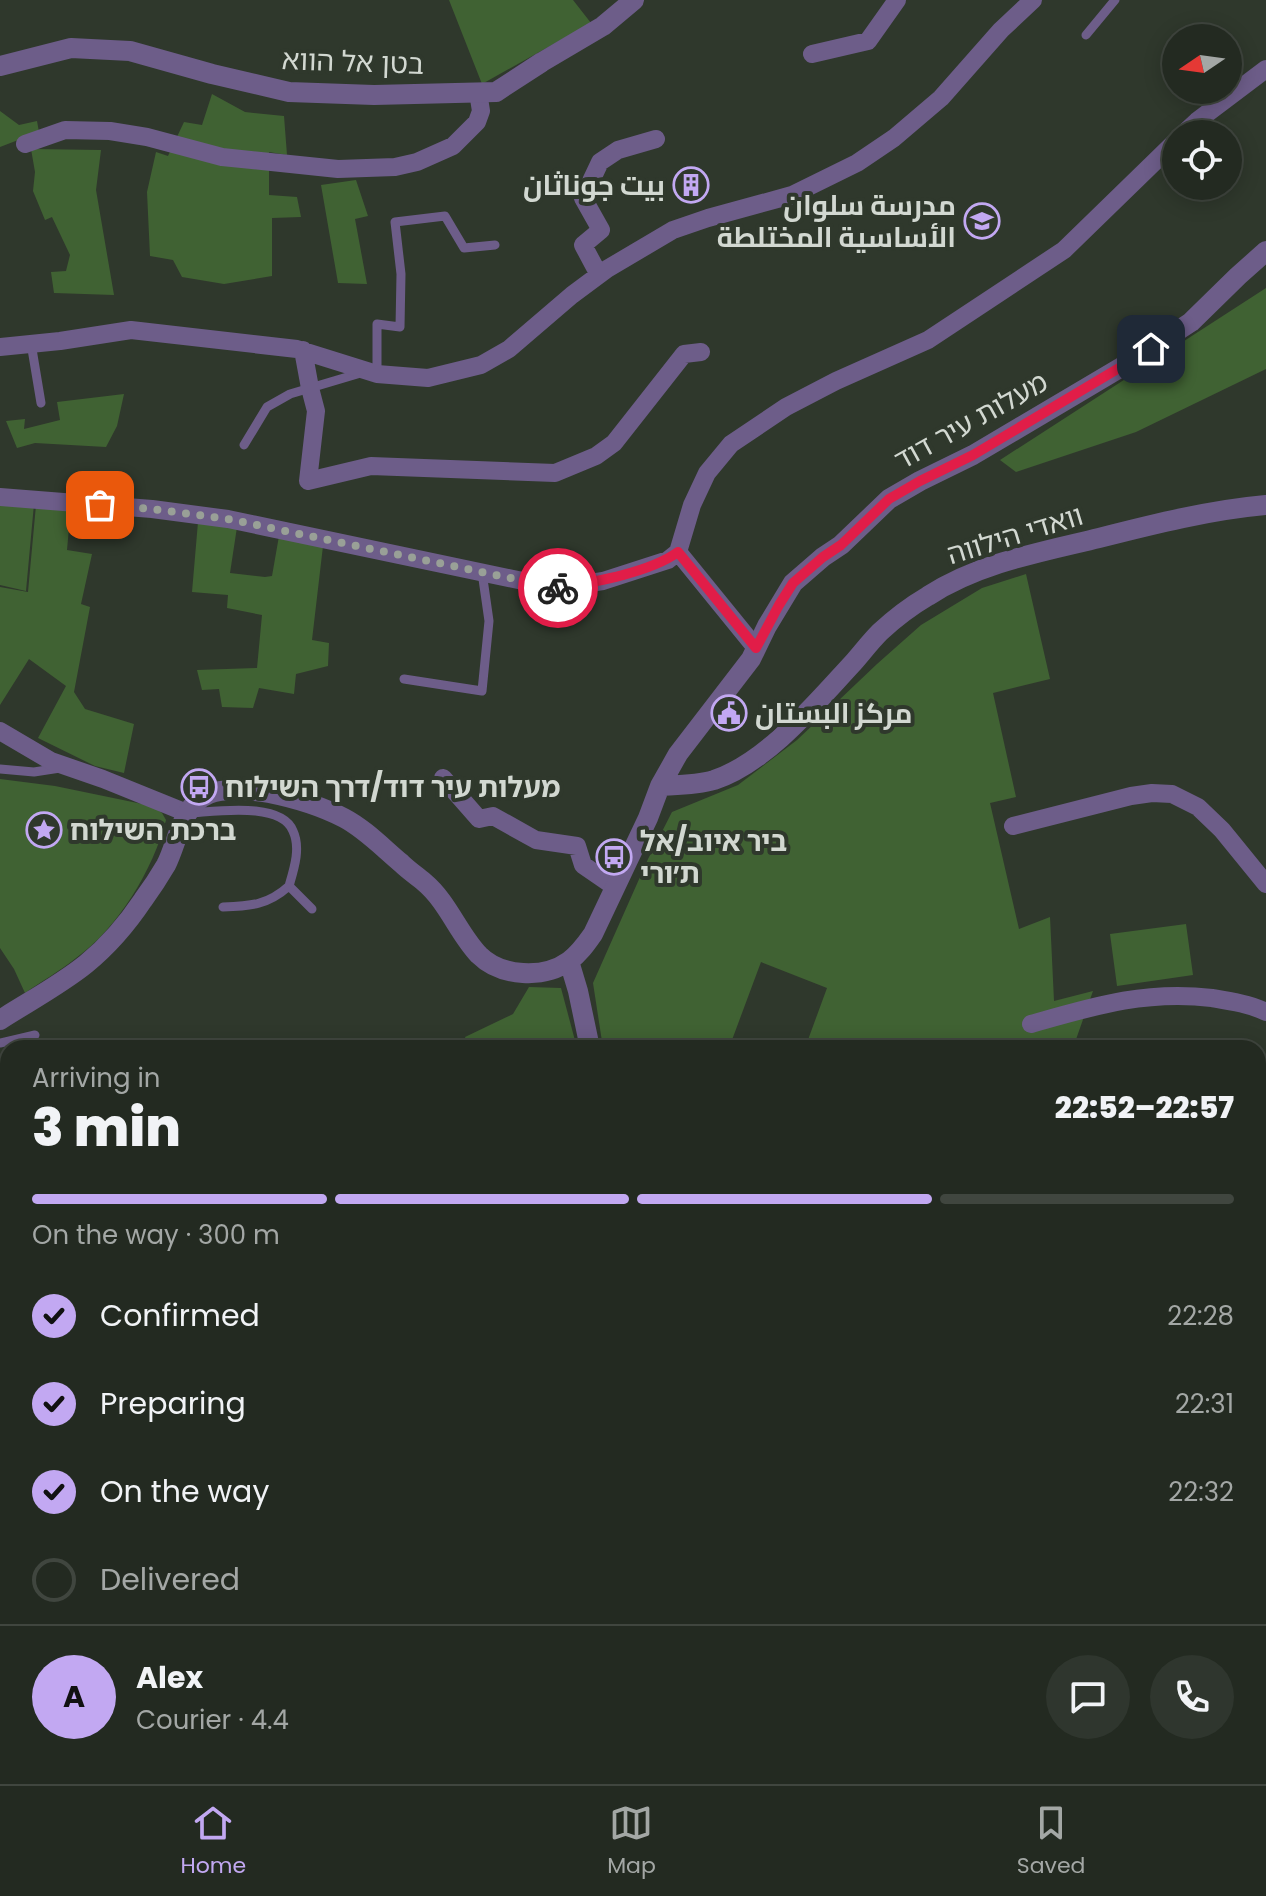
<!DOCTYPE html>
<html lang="en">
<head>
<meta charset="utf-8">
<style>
  body { margin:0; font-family:Poppins,Cairo,"Noto Sans Hebrew",sans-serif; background:#2f362e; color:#f1f3f6; height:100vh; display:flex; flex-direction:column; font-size:30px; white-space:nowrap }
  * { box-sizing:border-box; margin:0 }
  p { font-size:26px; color:#a3a7a5 }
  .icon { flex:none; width:44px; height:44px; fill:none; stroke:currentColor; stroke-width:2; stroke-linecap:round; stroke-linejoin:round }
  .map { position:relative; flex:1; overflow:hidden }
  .panel { position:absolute; left:0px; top:1040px; width:1266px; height:744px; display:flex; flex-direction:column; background:#232a21; border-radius:24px 24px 0 0; box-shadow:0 4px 20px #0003,0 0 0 2px #40463f }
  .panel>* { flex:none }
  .needle { width:52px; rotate:257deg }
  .controls { position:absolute; left:1162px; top:24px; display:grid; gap:16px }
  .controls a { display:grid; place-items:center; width:80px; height:80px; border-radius:50%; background:#232a21; box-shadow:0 4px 20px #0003,0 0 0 2px #40463f; font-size:40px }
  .pin { position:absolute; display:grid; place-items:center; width:68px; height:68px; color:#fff; margin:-34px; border-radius:16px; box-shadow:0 4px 12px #0006 }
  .courier { position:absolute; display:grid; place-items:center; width:80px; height:80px; margin:-40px; border:6px solid #e11d48; border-radius:50%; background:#fff; color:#222; box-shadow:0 2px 10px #0007 }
  .headline em { font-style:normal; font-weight:800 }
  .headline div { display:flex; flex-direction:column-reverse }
  .headline { display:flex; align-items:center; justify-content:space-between; height:136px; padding:0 32px }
  h1 { font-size:52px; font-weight:800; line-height:60px }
  .bar { display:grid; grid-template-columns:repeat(4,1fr); gap:12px 8px; align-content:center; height:96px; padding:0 32px }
  .bar i { height:10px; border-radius:6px; background:#40463f }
  .bar .current { background:#c2a8f2 }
  .bar p { grid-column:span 4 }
  .line { display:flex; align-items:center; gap:20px; padding:0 32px; border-top:2px solid #40463f }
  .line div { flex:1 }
  .round { display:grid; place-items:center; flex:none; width:84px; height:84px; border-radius:42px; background:#2f362e }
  ol { padding:0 32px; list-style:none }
  li { display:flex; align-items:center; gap:24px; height:88px }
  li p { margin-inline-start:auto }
  li .icon { padding:8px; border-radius:50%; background:#c2a8f2; color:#111; stroke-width:4 }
  li:last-child { color:#a3a7a5 }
  li i { width:44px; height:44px; border:4px solid #40463f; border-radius:50% }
  .tabs { display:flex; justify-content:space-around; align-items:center; height:112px; border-top:2px solid #40463f; background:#232a21; font-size:22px; color:#a3a7a5 }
  .tabs a { display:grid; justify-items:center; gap:4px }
  .tabs .current { color:#c2a8f2 }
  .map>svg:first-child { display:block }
</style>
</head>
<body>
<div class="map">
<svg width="1266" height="1784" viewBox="0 0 1266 1784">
  <rect width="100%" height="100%" fill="#2f382c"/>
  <path fill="#406233" d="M449,0h124l18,23 -109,61z
    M212,94l33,18 39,4 3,39 -18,-3v43l28,2 4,20 -29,1v58l-48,8 -42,-7 -9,-17 -23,-4 -3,-64 9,-40 12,4 16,-34 18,3z
    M0,111l19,14 18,-4 2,11 -39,15z
    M31,149l70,1 -5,40 18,105 -60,-2 -3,-21 15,-1 4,-16 -18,-38 -7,3 -12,-29 2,-19z
    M356,180l12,36 -13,3 12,65 -29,-1 -17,-98z
    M1266,288v81l-130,63 -120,40 -16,-12z
    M124,394l-7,32 -11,21 -71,-4 -18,5 -11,-27 19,-2 -1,10 36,-9 -3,-18z
    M0,501l34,3 -8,87 -26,-6z
    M36,505l35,1 -4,44 25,4 -11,50 9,3 -16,85 11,17 49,15 -10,49 -29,-7 -57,-28 28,-52 -37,-27 -29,46v-118l28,5z
    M198,522l39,5 -7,46 35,4 7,-1 7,-40 44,10 -11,94 17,3 -1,23 -32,8 -2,20 -35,-6 -6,20 -31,-1 -3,-18 -17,1 -5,-20 60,-2 5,-53 -35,-7 1,-13 -36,-3z
    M1026,574l24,105 -57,14 23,104 -26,6 29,126 31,-12 4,84 39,-10 -20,57h-268l22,-60 -66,-26 -32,86h-126l-10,-65 55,-124 24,-47 66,-27 59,-45 80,-76 44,-39 61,-37z
    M0,779l55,7 97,20 10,7 4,7c-13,50 -48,108 -90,138 -16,13 -34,23 -51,35l-11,-24 -14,-21z
    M1186,924l7,51 -76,11 -7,-52z
    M529,987l32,1 16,60h-109l-3,-11 48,-23z
    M8,1473v67l-8,4v-69z
    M8,1728v48h74l-3,8h-79v-51z
    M85,1776h108l-3,8h-107z
    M201,1776h524l2,8h-528z
    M793,1776h169l5,8h-171z
    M1149,1776h70l1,8h-70z"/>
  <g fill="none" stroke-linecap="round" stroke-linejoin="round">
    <path stroke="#6d5d89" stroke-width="9" d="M1086,35l29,-35
      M31,343l10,60
      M377,374v-50l23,3 1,-53 -6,-52 50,-6 19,32 31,-3
      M244,445l23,-38 23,-13 74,-22
      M404,679l78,12 7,-70 -7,-49
      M0,769l34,3 26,-4
      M188,813c26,-1 93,-12 105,18 8,17 1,38 -4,55 -21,19 -38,20 -66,21
      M289,886l23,23
      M0,1043l35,-8
      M0,1107l8,-4
      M0,1613l8,-5
      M0,1723l8,-5
      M191,1784l2,-8"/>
    <path stroke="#6d5d89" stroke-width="18" d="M812,54l56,-13 29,-41
      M1183,134l14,-13 69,-52
      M25,144l40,-14 45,1 37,6 75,20 116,12 57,-2 22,-5 36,-16 24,-24 4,-11 -3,-19
      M599,275l-16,-30 18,-15 -18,-32 17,-36 18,-12 38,-11
      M0,347l60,-6 71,-11 166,19 80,25 51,4 53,-13 28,-16 63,-54 35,-26 66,-39 35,-12 84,-23 65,-32 37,-25 47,-40 60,-68 32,-30
      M303,350l7,38 6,23 -8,70 63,-15 184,7 41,-17 18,-13 70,-89 17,-2
      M0,497l152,12 76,10 328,69 47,-7 65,-21 10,-8 14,-47 15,-32 24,-29 55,-37 50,-26 92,-41 136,-90 112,-109
      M678,552l78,96
      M0,731l51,30 52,18 84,34
      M443,778l36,41 14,-3 43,24 41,6 6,19 32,22
      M1013,826l118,-30 21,-3 20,1 26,13 24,23 44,54
      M1031,1024c63,-18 115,-34 181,-26 18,3 38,6 54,14"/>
    <path stroke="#6d5d89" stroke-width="20" d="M0,66l71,-18 59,3 82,23 77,18 85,3 122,-3 46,-30 61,-36 31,-26
      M660,786c17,-1 37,-1 54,-6 52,-17 101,-76 138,-116 9,-10 18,-22 28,-32 14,-13 31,-26 48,-36 51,-33 113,-44 171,-58 55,-14 111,-28 167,-33
      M569,961l9,30 12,57
      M0,1020c28,-18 60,-35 86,-56 22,-18 41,-40 57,-64 8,-11 16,-23 23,-35 12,-23 15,-60 43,-71 13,-6 45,-4 60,-1 25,5 52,13 75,25 21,11 39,30 57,45 7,7 16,13 23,19 24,20 34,51 55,73 22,22 65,24 90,6 10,-7 17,-17 24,-27l55,-116 12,-32 18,-32 73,-95 16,-33 26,-43 30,-26 18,-12 48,-46 31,-18 53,-26 157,-93 61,-40 47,-46 28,-25
      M1258,1187l8,-5
      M1258,1433l8,1
      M779,1776l2,8"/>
  </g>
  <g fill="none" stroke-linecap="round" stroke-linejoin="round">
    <path stroke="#99a097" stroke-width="8" stroke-dasharray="0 14.4" d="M100,505l52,4 76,10 330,69"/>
    <path stroke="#e11d48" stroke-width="10" d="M558,588c35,-6 91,-15 120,-36l78,96 23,-43 14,-22 30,-26 18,-12 48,-46 31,-18 53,-26 178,-106"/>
  </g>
  <defs>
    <symbol id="building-ring" viewBox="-11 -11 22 22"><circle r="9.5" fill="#2f382c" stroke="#c2a8f2" stroke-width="1.5"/><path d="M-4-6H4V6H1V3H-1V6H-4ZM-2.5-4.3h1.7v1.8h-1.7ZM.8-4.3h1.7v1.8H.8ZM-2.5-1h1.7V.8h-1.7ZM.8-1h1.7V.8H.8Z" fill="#c2a8f2"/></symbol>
    <symbol id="school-ring" viewBox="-11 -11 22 22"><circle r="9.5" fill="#2f382c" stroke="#c2a8f2" stroke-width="1.5"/><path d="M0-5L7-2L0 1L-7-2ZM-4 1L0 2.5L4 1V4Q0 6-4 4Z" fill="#c2a8f2"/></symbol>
    <symbol id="civic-ring" viewBox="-11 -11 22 22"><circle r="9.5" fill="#2f382c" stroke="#c2a8f2" stroke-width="1.5"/><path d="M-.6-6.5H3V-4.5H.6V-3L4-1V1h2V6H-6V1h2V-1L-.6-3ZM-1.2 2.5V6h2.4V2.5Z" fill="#c2a8f2"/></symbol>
    <symbol id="bus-ring" viewBox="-11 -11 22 22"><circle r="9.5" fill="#2f382c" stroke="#c2a8f2" stroke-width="1.5"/><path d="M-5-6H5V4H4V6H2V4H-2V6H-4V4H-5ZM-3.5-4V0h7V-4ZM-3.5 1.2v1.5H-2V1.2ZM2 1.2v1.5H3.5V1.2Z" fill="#c2a8f2"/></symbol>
    <symbol id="sight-ring" viewBox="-11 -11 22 22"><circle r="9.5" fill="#2f382c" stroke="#c2a8f2" stroke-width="1.5"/><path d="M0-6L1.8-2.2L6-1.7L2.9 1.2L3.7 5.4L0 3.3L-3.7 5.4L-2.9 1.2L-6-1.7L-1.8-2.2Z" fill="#c2a8f2"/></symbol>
  </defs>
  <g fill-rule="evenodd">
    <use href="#building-ring" x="671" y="165" width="40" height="40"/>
    <use href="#school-ring" x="962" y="201" width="40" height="40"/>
    <use href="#civic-ring" x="709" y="693" width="40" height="40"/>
    <use href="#bus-ring" x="179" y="767" width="40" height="40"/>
    <use href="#sight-ring" x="24" y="810" width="40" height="40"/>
    <use href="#bus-ring" x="594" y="837" width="40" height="40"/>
  </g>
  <g text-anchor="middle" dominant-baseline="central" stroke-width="8" stroke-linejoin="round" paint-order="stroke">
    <g font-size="28" fill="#d2d8d1" stroke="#2f382c">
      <text transform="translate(353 62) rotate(2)">בטן אל הווא</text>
      <text transform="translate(971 421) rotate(-29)">מעלות עיר דוד</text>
      <text transform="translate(1015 535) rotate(-17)">וואדי הילווה</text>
    </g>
    <g font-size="28" font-weight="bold" fill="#d2d8d1" stroke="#2f382c" text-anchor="start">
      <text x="665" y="185" text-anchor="end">بيت جوناثان</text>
      <text x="956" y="205" text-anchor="end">مدرسة سلوان<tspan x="956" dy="32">الأساسية المختلطة</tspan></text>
      <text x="755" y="713">مركز البستان</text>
      <text x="225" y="787">מעלות עיר דוד/דרך השילוח</text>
      <text x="70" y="830">ברכת השילוח</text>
      <text x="640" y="841">ביר איוב/אל<tspan x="640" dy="32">ת׳ורי</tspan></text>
    </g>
  </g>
</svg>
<div class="controls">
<a><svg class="needle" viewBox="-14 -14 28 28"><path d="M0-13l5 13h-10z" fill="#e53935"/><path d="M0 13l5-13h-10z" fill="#a3a7a5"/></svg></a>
<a><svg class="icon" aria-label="locate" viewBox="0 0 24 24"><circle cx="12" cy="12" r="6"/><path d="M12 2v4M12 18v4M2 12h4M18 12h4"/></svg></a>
</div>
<div class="pin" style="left:100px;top:505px;background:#ea580c"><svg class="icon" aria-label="bag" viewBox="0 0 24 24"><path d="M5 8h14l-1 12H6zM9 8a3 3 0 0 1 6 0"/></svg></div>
<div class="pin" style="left:1151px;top:349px;background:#1f2937"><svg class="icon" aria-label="home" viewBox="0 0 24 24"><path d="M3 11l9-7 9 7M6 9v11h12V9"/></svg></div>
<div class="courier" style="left:558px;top:588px"><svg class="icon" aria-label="bike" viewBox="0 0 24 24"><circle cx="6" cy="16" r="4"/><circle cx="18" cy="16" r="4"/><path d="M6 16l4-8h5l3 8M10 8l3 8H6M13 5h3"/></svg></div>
<section class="panel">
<div class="headline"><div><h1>3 min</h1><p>Arriving in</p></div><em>22:52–22:57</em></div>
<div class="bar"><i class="current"></i><i class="current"></i><i class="current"></i><i></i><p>On the way · 300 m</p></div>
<ol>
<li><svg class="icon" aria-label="check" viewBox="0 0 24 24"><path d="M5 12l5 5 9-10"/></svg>Confirmed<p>22:28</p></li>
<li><svg class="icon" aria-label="check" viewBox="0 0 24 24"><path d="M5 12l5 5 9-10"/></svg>Preparing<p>22:31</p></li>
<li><svg class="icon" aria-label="check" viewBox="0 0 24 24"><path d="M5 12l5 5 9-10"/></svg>On the way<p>22:32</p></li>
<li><i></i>Delivered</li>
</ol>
<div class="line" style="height:144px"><b class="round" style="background:#c2a8f2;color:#111">A</b><div><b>Alex</b><p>Courier · 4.4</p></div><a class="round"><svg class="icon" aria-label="chat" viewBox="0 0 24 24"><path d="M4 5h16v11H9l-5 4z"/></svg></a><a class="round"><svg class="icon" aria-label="phone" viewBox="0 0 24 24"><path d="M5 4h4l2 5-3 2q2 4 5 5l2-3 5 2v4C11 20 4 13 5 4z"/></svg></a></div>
</section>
</div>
<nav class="tabs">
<a class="current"><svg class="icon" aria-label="home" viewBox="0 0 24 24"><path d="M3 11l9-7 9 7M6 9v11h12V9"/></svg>Home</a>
<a><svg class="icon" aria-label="map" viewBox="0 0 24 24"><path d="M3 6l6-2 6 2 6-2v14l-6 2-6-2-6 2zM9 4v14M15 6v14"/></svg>Map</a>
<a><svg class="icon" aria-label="saved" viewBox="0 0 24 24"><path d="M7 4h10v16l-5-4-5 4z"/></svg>Saved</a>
</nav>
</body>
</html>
